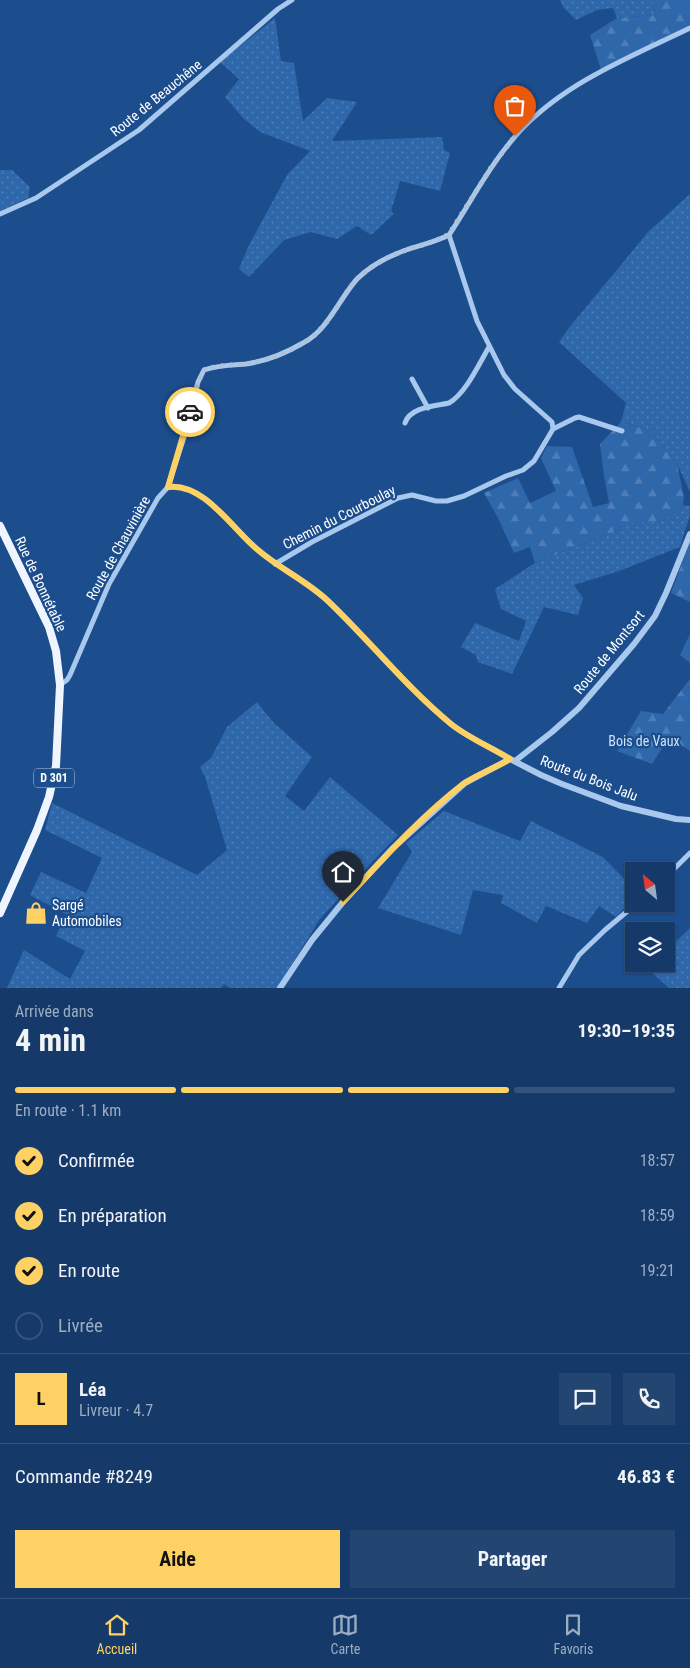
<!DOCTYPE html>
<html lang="fr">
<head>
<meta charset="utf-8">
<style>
  body { margin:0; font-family:"Roboto Condensed",sans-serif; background:#224572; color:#f1f3f6; height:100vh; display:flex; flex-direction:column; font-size:19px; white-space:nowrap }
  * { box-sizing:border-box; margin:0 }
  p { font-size:16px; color:#9dadc1 }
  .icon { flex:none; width:28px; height:28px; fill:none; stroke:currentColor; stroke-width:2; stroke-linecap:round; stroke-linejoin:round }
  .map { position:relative; height:988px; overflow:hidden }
  .drawer { display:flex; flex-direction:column; background:#153a6a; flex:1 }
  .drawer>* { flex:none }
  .needle { width:32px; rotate:331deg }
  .buttons { position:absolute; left:625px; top:862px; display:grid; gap:10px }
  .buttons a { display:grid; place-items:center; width:50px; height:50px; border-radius:0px; background:#153a6a; box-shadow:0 1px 4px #0004,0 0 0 1px #34547e; font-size:25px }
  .pin { position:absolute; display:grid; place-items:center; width:42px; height:42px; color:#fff; margin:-51px -21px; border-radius:50% 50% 50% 0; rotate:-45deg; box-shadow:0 0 5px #0007 }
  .pin .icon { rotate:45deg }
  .courier { position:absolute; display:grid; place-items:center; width:50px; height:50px; margin:-25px; border:4px solid #fed165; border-radius:50%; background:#fff; color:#222; box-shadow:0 1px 6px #0007 }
  .head em { font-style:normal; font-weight:700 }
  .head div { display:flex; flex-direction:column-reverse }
  .head { display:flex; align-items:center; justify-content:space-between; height:85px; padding:0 15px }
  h1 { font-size:32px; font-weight:700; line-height:38px }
  .bar { display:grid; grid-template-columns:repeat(4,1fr); gap:8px 5px; align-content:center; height:60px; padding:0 15px }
  .bar i { height:6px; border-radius:4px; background:#34547e }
  .bar .active { background:#fed165 }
  .bar p { grid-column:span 4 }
  .line { display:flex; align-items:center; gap:12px; padding:0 15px; border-top:1px solid #34547e }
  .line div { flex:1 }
  .round { display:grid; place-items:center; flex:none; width:52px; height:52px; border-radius:0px; background:#224572 }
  ol { padding:0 15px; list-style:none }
  li { display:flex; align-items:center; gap:15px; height:55px }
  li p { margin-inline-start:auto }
  li .icon { padding:5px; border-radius:50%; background:#fed165; color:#111; stroke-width:4 }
  li:last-child { color:#9dadc1 }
  li i { width:28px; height:28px; border:2px solid #34547e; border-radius:50% }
  .button { display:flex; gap:10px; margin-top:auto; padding:10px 15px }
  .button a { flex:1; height:58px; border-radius:0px; background:#fed165; color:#111; font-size:20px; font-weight:700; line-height:58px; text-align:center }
  .button a+a { background:#224572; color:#f1f3f6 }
  .tabs { display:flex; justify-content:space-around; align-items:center; height:70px; border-top:1px solid #34547e; background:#153a6a; font-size:14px; color:#9dadc1 }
  .tabs a { display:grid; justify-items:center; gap:2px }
  .tabs .active { color:#fed165 }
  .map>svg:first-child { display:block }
</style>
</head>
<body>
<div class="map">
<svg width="690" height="988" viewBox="0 0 690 988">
  <defs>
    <pattern id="grass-dots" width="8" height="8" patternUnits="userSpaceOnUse" patternTransform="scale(1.25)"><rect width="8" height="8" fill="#2f67ab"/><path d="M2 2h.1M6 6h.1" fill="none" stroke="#4e7eb8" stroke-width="1.8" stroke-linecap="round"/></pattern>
    <pattern id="forest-firs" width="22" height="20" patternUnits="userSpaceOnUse" patternTransform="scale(1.25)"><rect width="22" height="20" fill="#2f67ab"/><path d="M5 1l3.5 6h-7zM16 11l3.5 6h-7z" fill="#4e7eb8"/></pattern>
  </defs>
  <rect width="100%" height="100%" fill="#1c4d8d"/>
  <path fill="url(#grass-dots)" d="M560,0h92l3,15 -38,3 -4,-10 -16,2 -21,10 -12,-12z
    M275,18l6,43 13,2 9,58 24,-23 30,4 -25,39 110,-4 2,13 6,3 -10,38 -40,-10 -9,30 3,3 -23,21 -14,-9 -20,13 -26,-7 -27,8 -35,37 -10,-8 9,-22 39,-72 23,-24 -50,-19 -17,-14 -18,-21 14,-18 -19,-17z
    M0,170h12l18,17 -2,11 -28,13z
    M690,194v298l-13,-28 -26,-34 -30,-8 5,-19 -67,-61 9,-13 80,-97z
    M683,505l7,1v9l-10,32 -61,24 -45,14 9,13 -5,17 -34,-8 -32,67 -34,-12 -2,-7 -15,-8 14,-24 44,18 7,-20 -25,-12 -6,-20 40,-26 85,-34 1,-6 42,-2z
    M257,702l16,20 39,35 -27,39 19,15 26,-34 68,58 -28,29 -50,55 -43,69h-47l-6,-4 -3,4h-214l17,-38 46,29 15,-28 -29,-15 10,-22 -36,-19 11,-23 45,21 16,-35 -57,-28 7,-27 145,72 30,-25 -22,-73 -5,-10 11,-9 16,-31z
    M444,811l76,30 11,-20 72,36 31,32v9l-18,19 -17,-11 -12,17 -41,-17 -9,17 -36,-20 2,-8 -30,-5 -12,45 -83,-27 34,-56 -6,-9z
    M690,928v60h-21l-21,-19 6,-5h12v-13z"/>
  <path fill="url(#forest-firs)" d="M652,0h38v31l-88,42 -12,-38 27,-17 38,-3z
    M621,422l30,8 26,34 7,33 -1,8 -20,16 -42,3 -1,5 -85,34 -5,-16 -16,6 -16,-35 -14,-25 34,-15 12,25 26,-12 -15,-33 6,-12 25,1 21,60 16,-4 -5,-27 -4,-32z
    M690,541v61l-19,-9z
    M690,634v29l-10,-8z
    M690,679v72l-21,-14 -17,27 -35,-13 24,-40 22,3z"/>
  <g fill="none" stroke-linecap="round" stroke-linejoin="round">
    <path stroke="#a8c8ed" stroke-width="5" d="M0,214l36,-16 103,-68 139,-121 14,-9
      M449,235l28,86 27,54 11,14 37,33 1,7
      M412,379l16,29
      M405,423c5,-16 30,-17 44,-20 17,-10 30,-39 40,-56
      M168,487c36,-5 65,43 90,63 22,19 49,31 70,51 42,40 78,86 123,123 17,14 41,23 59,35
      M275,564l37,-22 86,-44 14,-3 24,6h11l17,-5 42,-20 17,-6 11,-9 19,-32 22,-11 4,-1 43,14
      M60,685l7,-5 3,-5 39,-91 49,-86 10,-11 17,-53 13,-52 6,-12c14,-5 28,-5 42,-6 20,-3 40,-11 57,-21 25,-13 36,-44 54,-64 13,-13 32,-23 49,-29 15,-5 29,-8 43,-15 20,-30 36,-62 59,-90 45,-58 118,-86 182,-117
      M666,877l24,-24
      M559,988l20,-33 26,-25 31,-26"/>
    <path stroke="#a8c8ed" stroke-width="6" d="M515,761l37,-29 27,-24 55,-64 21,-28 11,-23 24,-59
      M280,988l32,-48 31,-38 49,-53 73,-66 45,-24 31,16 21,9 59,22 55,13 14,1"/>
    <path stroke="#eef5ff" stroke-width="8" d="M0,526l49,101 7,24 4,34 -4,81 -7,31 -12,33 -37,83"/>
  </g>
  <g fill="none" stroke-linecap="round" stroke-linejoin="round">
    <path stroke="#b0c1d7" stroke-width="5" stroke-dasharray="0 9" d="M190,412l8,-30 6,-12c14,-5 28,-5 42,-6 20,-3 40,-11 57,-21 25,-13 36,-44 54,-64 13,-13 32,-23 49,-29 15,-5 29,-8 43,-16l43,-68 23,-30"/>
    <path stroke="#fed165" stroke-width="6" d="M190,412l-22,75c36,-5 65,43 90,63 22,19 49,31 70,51 42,40 78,86 123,123 16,13 41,24 59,35 -15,9 -32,15 -47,25 -44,34 -82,77 -120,118"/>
  </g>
  <defs>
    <symbol id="shop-bare" viewBox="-9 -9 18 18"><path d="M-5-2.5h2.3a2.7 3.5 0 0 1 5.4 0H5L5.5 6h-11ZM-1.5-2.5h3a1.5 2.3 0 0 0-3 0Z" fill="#fed165" stroke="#1c4d8d" stroke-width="2.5" paint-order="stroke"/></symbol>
  </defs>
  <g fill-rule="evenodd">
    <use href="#shop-bare" x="20" y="897" width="32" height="32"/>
  </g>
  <g text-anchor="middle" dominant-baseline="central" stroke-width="4.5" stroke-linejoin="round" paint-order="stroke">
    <rect fill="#1c4d8d" stroke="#bbcadd" stroke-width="1" x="34" y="768.5" width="40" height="19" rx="4"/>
    <g font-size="12" font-weight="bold" fill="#fff">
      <text x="54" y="778">D 301</text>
    </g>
    <g font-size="14" fill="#fff" stroke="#1c4d8d">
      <text transform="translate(156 98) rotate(-39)">Route de Beauchêne</text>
      <text transform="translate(339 517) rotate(-27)">Chemin du Courboulay</text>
      <text transform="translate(118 548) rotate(-61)">Route de Chauvinière</text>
      <text transform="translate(41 584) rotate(65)">Rue de Bonnétable</text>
      <text transform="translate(609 652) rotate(-51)">Route de Montsort</text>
      <text transform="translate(589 778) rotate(21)">Route du Bois Jalu</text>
    </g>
    <g font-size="14" fill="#cee2fa" stroke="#1c4d8d">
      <text x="644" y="741">Bois de Vaux</text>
    </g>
    <g font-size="14" fill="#fff" stroke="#1c4d8d" text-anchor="start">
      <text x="52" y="905">Sargé<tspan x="52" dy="16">Automobiles</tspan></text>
    </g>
  </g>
</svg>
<div class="buttons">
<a><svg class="needle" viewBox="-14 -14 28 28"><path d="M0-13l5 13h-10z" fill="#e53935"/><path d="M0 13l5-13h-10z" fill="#9dadc1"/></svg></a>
<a><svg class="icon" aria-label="layers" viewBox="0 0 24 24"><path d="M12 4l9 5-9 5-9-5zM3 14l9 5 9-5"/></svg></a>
</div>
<div class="pin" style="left:515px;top:136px;background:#ea580c"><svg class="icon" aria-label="bag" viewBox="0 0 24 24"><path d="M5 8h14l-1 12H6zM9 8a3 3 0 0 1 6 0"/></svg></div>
<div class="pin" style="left:343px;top:902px;background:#1f2937"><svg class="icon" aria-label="home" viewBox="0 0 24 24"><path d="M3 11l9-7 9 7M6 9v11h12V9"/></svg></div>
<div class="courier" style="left:190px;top:412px"><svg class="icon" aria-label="car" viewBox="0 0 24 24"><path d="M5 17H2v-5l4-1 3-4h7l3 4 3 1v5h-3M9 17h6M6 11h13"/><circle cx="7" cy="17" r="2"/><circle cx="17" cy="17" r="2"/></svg></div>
</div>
<section class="drawer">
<div class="head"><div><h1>4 min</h1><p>Arrivée dans</p></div><em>19:30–19:35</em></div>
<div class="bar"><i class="active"></i><i class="active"></i><i class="active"></i><i></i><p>En route · 1.1 km</p></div>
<ol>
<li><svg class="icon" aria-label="check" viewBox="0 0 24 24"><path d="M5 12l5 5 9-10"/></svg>Confirmée<p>18:57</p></li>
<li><svg class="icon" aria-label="check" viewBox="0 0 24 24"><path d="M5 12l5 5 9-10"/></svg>En préparation<p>18:59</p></li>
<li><svg class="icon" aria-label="check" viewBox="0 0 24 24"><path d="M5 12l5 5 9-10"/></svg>En route<p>19:21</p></li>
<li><i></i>Livrée</li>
</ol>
<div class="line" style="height:90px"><b class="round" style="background:#fed165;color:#111">L</b><div><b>Léa</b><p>Livreur · 4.7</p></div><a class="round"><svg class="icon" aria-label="chat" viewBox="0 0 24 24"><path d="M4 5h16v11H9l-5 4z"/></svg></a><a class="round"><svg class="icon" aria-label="phone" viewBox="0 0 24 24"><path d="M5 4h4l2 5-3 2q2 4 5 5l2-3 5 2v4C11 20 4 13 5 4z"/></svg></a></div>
<div class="line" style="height:65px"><div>Commande #8249</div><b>46.83 €</b></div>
<div class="button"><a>Aide</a><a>Partager</a></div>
</section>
<nav class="tabs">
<a class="active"><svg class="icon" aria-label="home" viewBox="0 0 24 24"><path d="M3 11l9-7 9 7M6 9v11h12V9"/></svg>Accueil</a>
<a><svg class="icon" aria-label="map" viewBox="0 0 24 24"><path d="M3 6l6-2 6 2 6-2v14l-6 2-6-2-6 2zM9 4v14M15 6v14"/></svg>Carte</a>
<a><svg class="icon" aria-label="saved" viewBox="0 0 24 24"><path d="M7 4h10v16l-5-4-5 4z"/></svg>Favoris</a>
</nav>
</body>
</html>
